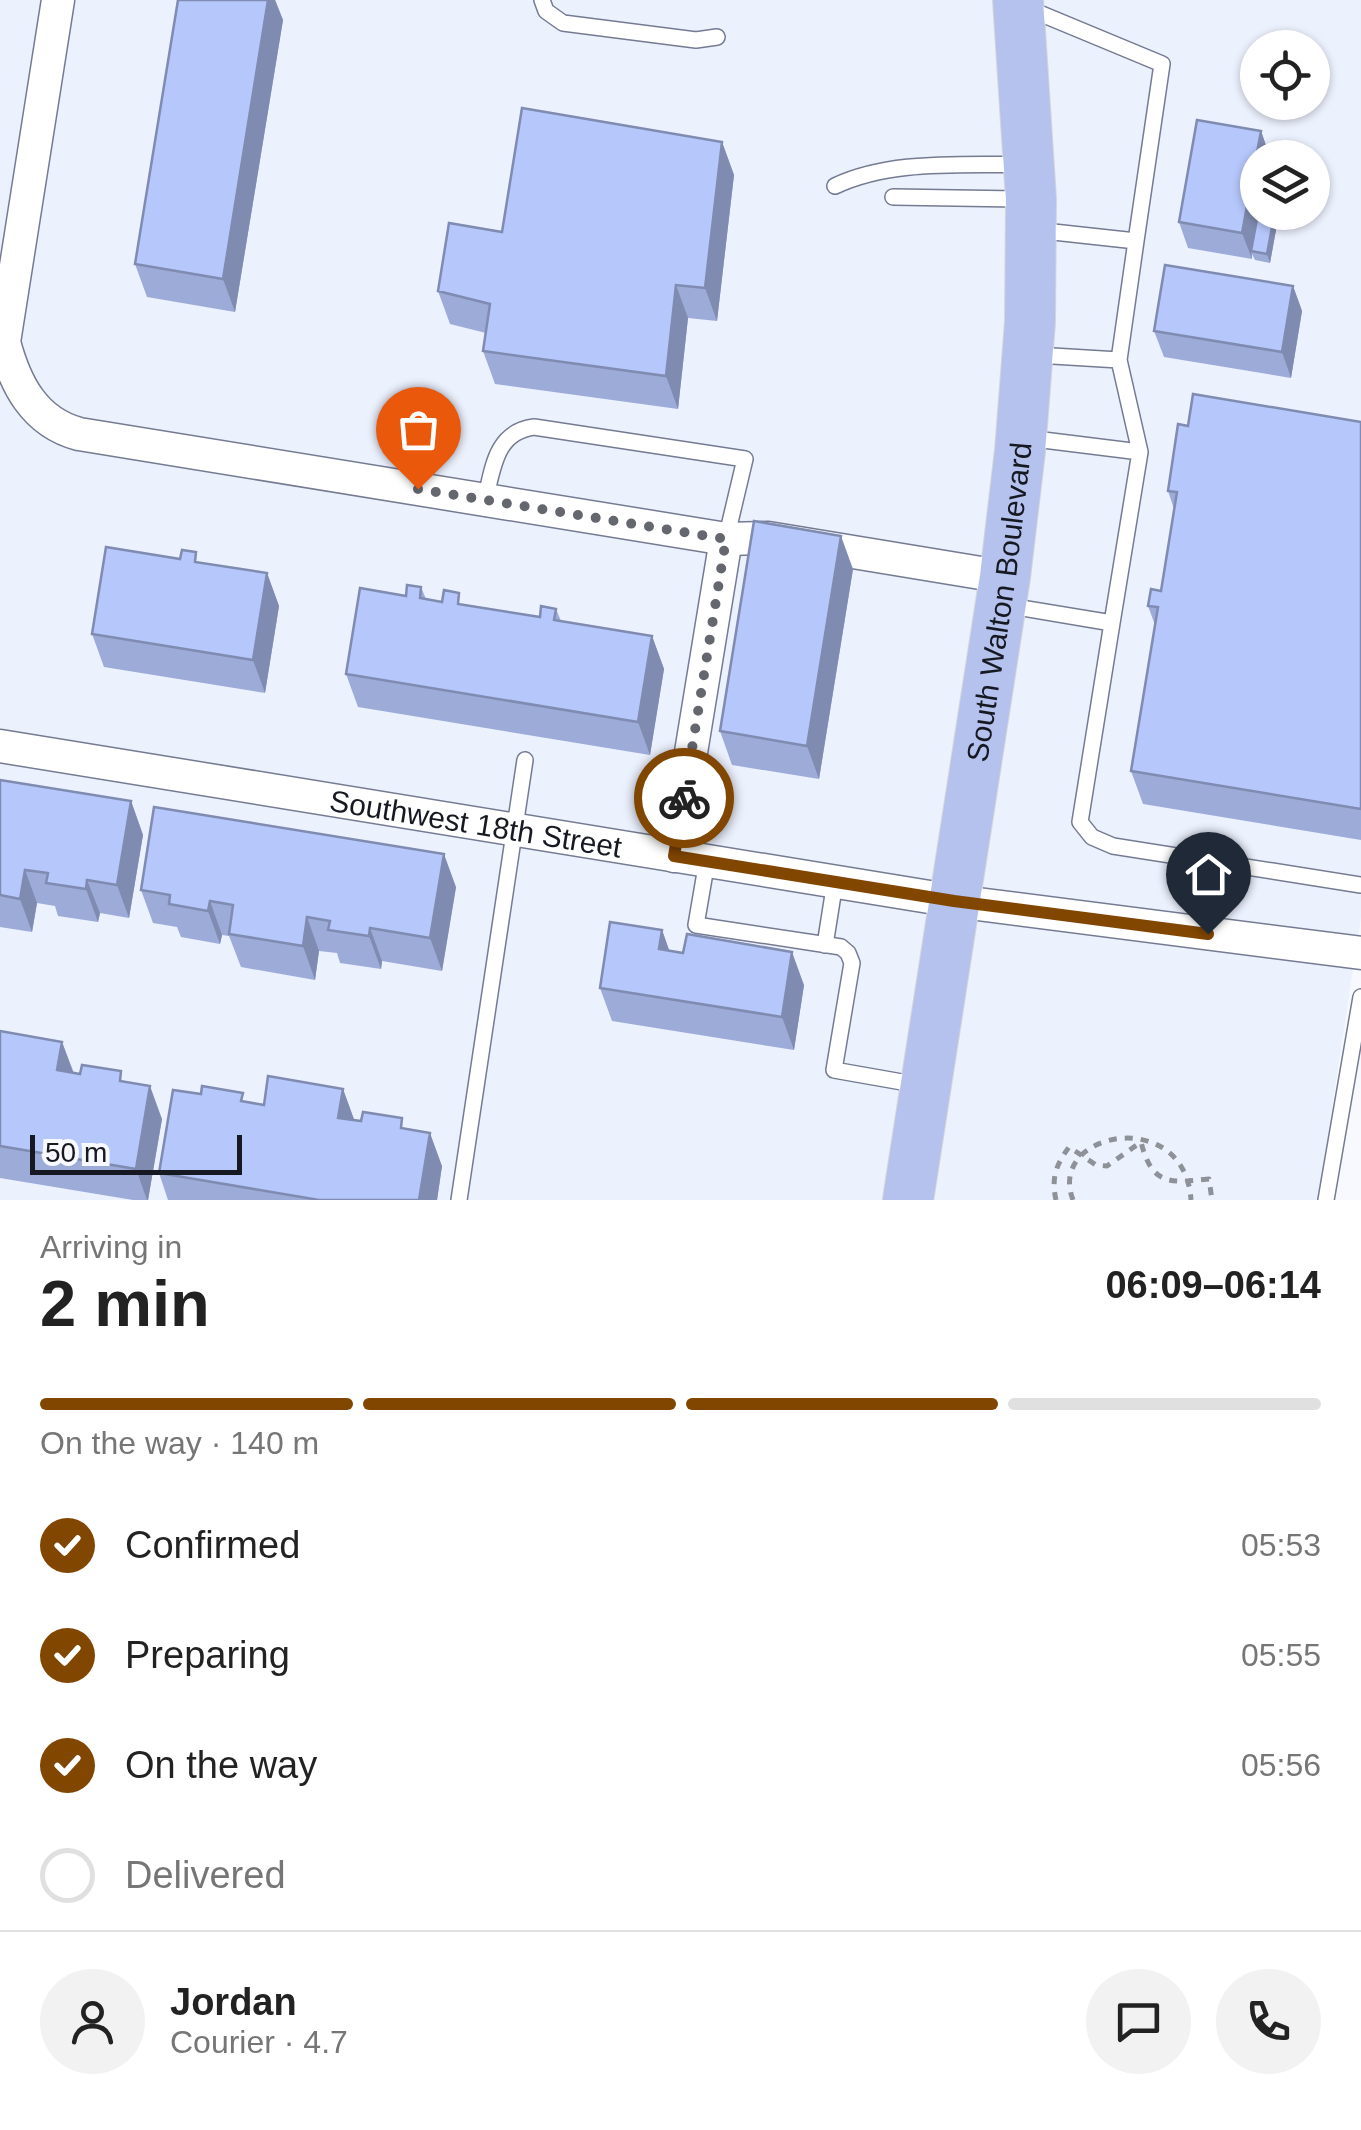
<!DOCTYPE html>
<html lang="en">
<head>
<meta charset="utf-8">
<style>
  body { margin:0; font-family:Helvetica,sans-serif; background:#f2f2f2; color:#222; height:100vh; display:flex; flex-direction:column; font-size:38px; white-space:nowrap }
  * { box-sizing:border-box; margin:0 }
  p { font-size:32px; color:#767676 }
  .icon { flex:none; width:55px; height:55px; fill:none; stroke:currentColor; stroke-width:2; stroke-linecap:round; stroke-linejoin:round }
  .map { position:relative; height:1200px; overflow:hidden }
  .panel { display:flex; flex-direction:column; background:#fff; flex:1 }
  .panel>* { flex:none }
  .fabs { position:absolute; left:1240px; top:30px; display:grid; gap:20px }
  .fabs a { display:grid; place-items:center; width:90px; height:90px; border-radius:50%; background:#fff; box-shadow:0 2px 8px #0004; font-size:50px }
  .scale { position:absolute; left:30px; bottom:25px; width:212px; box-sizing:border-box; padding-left:10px; border:5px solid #161922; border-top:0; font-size:28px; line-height:35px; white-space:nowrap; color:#161922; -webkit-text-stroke:8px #f7f9fe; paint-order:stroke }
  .pin { position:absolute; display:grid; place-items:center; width:85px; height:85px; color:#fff; margin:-102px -42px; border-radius:50% 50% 50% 0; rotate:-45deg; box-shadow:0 0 10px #0007 }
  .pin .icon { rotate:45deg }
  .courier { position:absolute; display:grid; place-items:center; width:100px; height:100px; margin:-50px; border:8px solid #814600; border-radius:50%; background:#fff; color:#222; box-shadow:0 2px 12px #0007 }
  .summary em { font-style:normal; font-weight:700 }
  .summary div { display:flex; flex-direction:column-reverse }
  .summary { display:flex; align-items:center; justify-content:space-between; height:170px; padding:0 40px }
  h1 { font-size:65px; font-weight:700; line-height:75px }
  .bar { display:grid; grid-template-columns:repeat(4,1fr); gap:15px 10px; align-content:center; height:120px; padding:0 40px }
  .bar i { height:12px; border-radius:8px; background:#e0e0e0 }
  .bar .selected { background:#814600 }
  .bar p { grid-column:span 4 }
  .line { display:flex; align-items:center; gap:25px; padding:0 40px; border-top:2px solid #e0e0e0 }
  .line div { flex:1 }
  .round { display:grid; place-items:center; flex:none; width:105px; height:105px; border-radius:52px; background:#f2f2f2 }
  ol { padding:0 40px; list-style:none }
  li { display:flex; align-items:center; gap:30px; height:110px }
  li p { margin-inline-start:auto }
  li .icon { padding:10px; border-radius:50%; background:#814600; color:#fff; stroke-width:4 }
  li:last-child { color:#767676 }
  li i { width:55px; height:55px; border:5px solid #e0e0e0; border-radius:50% }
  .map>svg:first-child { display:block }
</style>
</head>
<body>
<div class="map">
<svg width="1361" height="1200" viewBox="0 0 1361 1200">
  <rect width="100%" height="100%" fill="#f7f9fe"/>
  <path fill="#ecf1fe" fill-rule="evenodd" d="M0,0h1361v917l-43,283h-1318zM1258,48h54v54h-54zM1258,158h54v54h-54z"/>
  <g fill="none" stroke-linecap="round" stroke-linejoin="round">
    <defs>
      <path id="lane" d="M542,0l4,11 17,12 133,17 21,-3
        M1027,8l135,56 -26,177 -101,-11
        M835,186c57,-27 127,-20 190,-22
        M893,197l131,2
        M1036,355l83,5 17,-119
        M1119,360l21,92
        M485,500c8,-31 10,-68 49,-73l211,32 -19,80
        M1010,606l102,17 28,-171 -113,-14
        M1112,623l-32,199 12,15 21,9 248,39
        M707,861l-11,64 145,22 7,6 4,10 -18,107 85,15
        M825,945l10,-63
        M459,1200l66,-440
        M1326,1200l35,-203"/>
      <g id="street">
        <path d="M58,0l-54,342c11,42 30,80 75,92l647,105 42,-1 237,39"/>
        <path id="s1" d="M0,746l954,155 407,52"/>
        <path d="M674,856l52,-317"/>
      </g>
      <g id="primary">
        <path id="s2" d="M908,1200l97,-623 15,-126 10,-129 1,-123 -13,-199"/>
      </g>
    </defs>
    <use href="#lane" stroke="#747b92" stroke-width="18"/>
    <use href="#street" stroke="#747b92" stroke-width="35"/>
    <use href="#primary" stroke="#d5d6d7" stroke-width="52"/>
    <path stroke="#8f9198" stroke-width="5" stroke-dasharray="8 8" stroke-linecap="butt" d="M1056,1200c-5,-22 0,-35 13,-53l27,18 11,1 34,-24c11,44 29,41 68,37l3,21
      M1073,1200c-27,-69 112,-95 118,0"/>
    <use href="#lane" stroke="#fff" stroke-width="15"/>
    <use href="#street" stroke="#fff" stroke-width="32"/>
    <use href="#primary" stroke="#b5c2ee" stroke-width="50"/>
  </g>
  <path fill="#9dabd8" d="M178,0h97l8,20 -48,292 -88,-15 -12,-33z
    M1261,131l9,26 -11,62 17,11 -6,33 -15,-3 -3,-6v5l-64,-11 -9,-26z
    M722,142l12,33 -17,146 -29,-3 -10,91 -183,-25 -12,-33 3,-18 -36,-9 -12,-33 64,-59z
    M1293,286l9,25 -11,67 -127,-21 -10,-26z
    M1361,422v418l-218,-36 -12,-33 24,-146 -7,-19 13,-15 13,-82 -6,-18 20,-65z
    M200,563l67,10 12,33 -14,87 -161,-26 -12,-33z
    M853,569l-34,210 -87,-14 -12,-34z
    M421,587l5,12 114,18 16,-8 5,12 91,15 12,33 -14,86 -292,-48 -12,-33 60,-78z
    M0,780l131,21 12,34 -14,83 -29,-5 -2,9 -40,-6 -3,-10 -18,-3 -5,29 -32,-5z
    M456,887l-14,84 -60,-10 -1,8 -41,-6 -3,-10 -18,-2 -4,29 -74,-13 -12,-31 -7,-1 -2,9 -39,-7 -4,-10 -24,-4 -12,-33z
    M662,930l7,20 135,35 -10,65 -182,-29 -12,-33z
    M0,1031l62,11 12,31 51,9 37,37 -14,81h-15l-133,-22z
    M343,1089l11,31 52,9 36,37 -5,34h-269l-9,-27 87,-71 18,3z"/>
  <path fill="#7f8bb0" d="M268,0h7l8,20 -48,292 -12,-33z
    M1261,131l9,26 -12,1v54h2l-7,39h-2l1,8 -10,-26z
    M722,142l12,33 -17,146 -12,-33z
    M1273,222l3,8 -6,33 -3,-9z
    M676,285l12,33 -10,91 -12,-33z
    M1293,286l9,25 -11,67 -9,-26z
    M841,536l12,33 -34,210 -12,-33z
    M267,573l12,33 -14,87 -12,-33z
    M652,636l12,33 -14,86 -12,-33z
    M131,801l12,34 -14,83 -12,-33z
    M444,854l12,33 -14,84 -12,-33z
    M25,870l12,33 -5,29 -12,-33z
    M87,880l13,33 -2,9 -12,-33z
    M210,901l12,34 -2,9 -12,-33z
    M307,917l12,34 -4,29 -12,-34z
    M370,928l12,33 -1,8 -12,-33z
    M662,930l12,34 -15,-15z
    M792,952l12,33 -10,65 -12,-33z
    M62,1042l12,33 -17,-5z
    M150,1086l12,33 -14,81h-1l-11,-31z
    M343,1089l12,33 -17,-4z
    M430,1133l12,33 -5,34h-18z"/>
  <path fill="#b6c7fb" stroke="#7f8bb0" stroke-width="2.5" d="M178,0h90l-45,279 -88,-15z
    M522,108l200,34 -17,146 -29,-3 -10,91 -183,-25 7,-47 -52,-13 11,-68 53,9z
    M1197,120l64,11 -19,102 -63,-11z
    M1257,219l16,3 -6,32 -16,-3z
    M1165,265l128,21 -11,66 -128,-21z
    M1193,394l168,28v387l-230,-38 27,-164 -10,-1 3,-17 10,2 16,-99 -9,-1 10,-67 10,2z
    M754,521l87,15 -34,210 -87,-15z
    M106,547l74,12 2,-9 14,2 -1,10 72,11 -14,87 -161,-26z
    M407,585l14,2 -1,11 22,4 2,-12 15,3 -1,11 82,13 1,-11 15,3 -2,11 98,16 -14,86 -292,-48 14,-86 46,8z
    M0,780l131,21 -14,84 -30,-5 -1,9 -40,-6 2,-10 -23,-3 -5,29 -20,-4z
    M154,807l290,47 -14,84 -60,-10 -1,8 -41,-6 2,-9 -23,-4 -4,29 -74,-12 4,-29 -23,-4 -2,10 -39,-7 1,-9 -29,-5z
    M610,922l52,8 -3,19 24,4 4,-19 105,18 -10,65 -182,-29z
    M0,1031l62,11 -5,28 23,4 2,-9 39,6 -1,10 30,5 -14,83 -136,-23z
    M268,1076l75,13 -5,29 23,3 2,-9 39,6 -1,10 29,5 -11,67h-100l-160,-27 14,-83 28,4 1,-8 41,7 -2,8 23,4z"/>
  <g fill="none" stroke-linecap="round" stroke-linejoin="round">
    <path stroke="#65676f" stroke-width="10" stroke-dasharray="0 18" d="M418,489l308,50 -42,259"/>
    <path stroke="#814600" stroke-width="12" d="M684,798l-10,58 280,45 254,33"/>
  </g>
  <g text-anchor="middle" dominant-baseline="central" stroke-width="8" stroke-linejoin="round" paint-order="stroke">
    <g font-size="30" fill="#161922" stroke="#f7f9fe">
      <text stroke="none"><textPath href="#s2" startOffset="605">South Walton Boulevard</textPath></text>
      <text stroke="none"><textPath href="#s1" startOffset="482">Southwest 18th Street</textPath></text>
    </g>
  </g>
</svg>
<div class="fabs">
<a><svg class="icon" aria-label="locate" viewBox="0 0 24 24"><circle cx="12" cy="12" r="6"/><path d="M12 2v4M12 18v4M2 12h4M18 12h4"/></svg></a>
<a><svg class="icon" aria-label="layers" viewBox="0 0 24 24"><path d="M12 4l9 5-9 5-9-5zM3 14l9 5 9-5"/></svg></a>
</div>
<div class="scale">50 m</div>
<div class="pin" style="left:418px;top:489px;background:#ea580c"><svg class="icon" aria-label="bag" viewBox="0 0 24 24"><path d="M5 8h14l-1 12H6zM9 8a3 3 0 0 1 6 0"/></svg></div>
<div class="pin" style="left:1208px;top:934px;background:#1f2937"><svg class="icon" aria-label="home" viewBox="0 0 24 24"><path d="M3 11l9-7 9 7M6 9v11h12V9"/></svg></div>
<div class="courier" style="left:684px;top:798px"><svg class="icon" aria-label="bike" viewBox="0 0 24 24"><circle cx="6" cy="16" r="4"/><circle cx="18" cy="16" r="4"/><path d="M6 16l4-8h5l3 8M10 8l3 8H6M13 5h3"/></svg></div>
</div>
<section class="panel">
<div class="summary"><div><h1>2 min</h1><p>Arriving in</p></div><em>06:09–06:14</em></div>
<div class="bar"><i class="selected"></i><i class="selected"></i><i class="selected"></i><i></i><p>On the way · 140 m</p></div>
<ol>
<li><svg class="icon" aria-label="check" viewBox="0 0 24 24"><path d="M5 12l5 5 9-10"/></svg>Confirmed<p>05:53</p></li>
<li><svg class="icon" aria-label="check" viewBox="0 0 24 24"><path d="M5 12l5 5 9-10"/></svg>Preparing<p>05:55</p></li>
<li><svg class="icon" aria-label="check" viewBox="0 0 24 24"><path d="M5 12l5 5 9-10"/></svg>On the way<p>05:56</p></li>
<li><i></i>Delivered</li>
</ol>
<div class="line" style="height:180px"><a class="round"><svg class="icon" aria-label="person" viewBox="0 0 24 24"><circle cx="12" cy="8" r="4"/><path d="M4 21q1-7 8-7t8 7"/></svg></a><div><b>Jordan</b><p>Courier · 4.7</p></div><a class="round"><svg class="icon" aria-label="chat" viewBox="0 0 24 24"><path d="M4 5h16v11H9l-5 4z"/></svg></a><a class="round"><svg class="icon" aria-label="phone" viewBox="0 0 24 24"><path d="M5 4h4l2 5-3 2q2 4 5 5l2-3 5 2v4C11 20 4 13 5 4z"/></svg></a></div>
</section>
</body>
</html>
